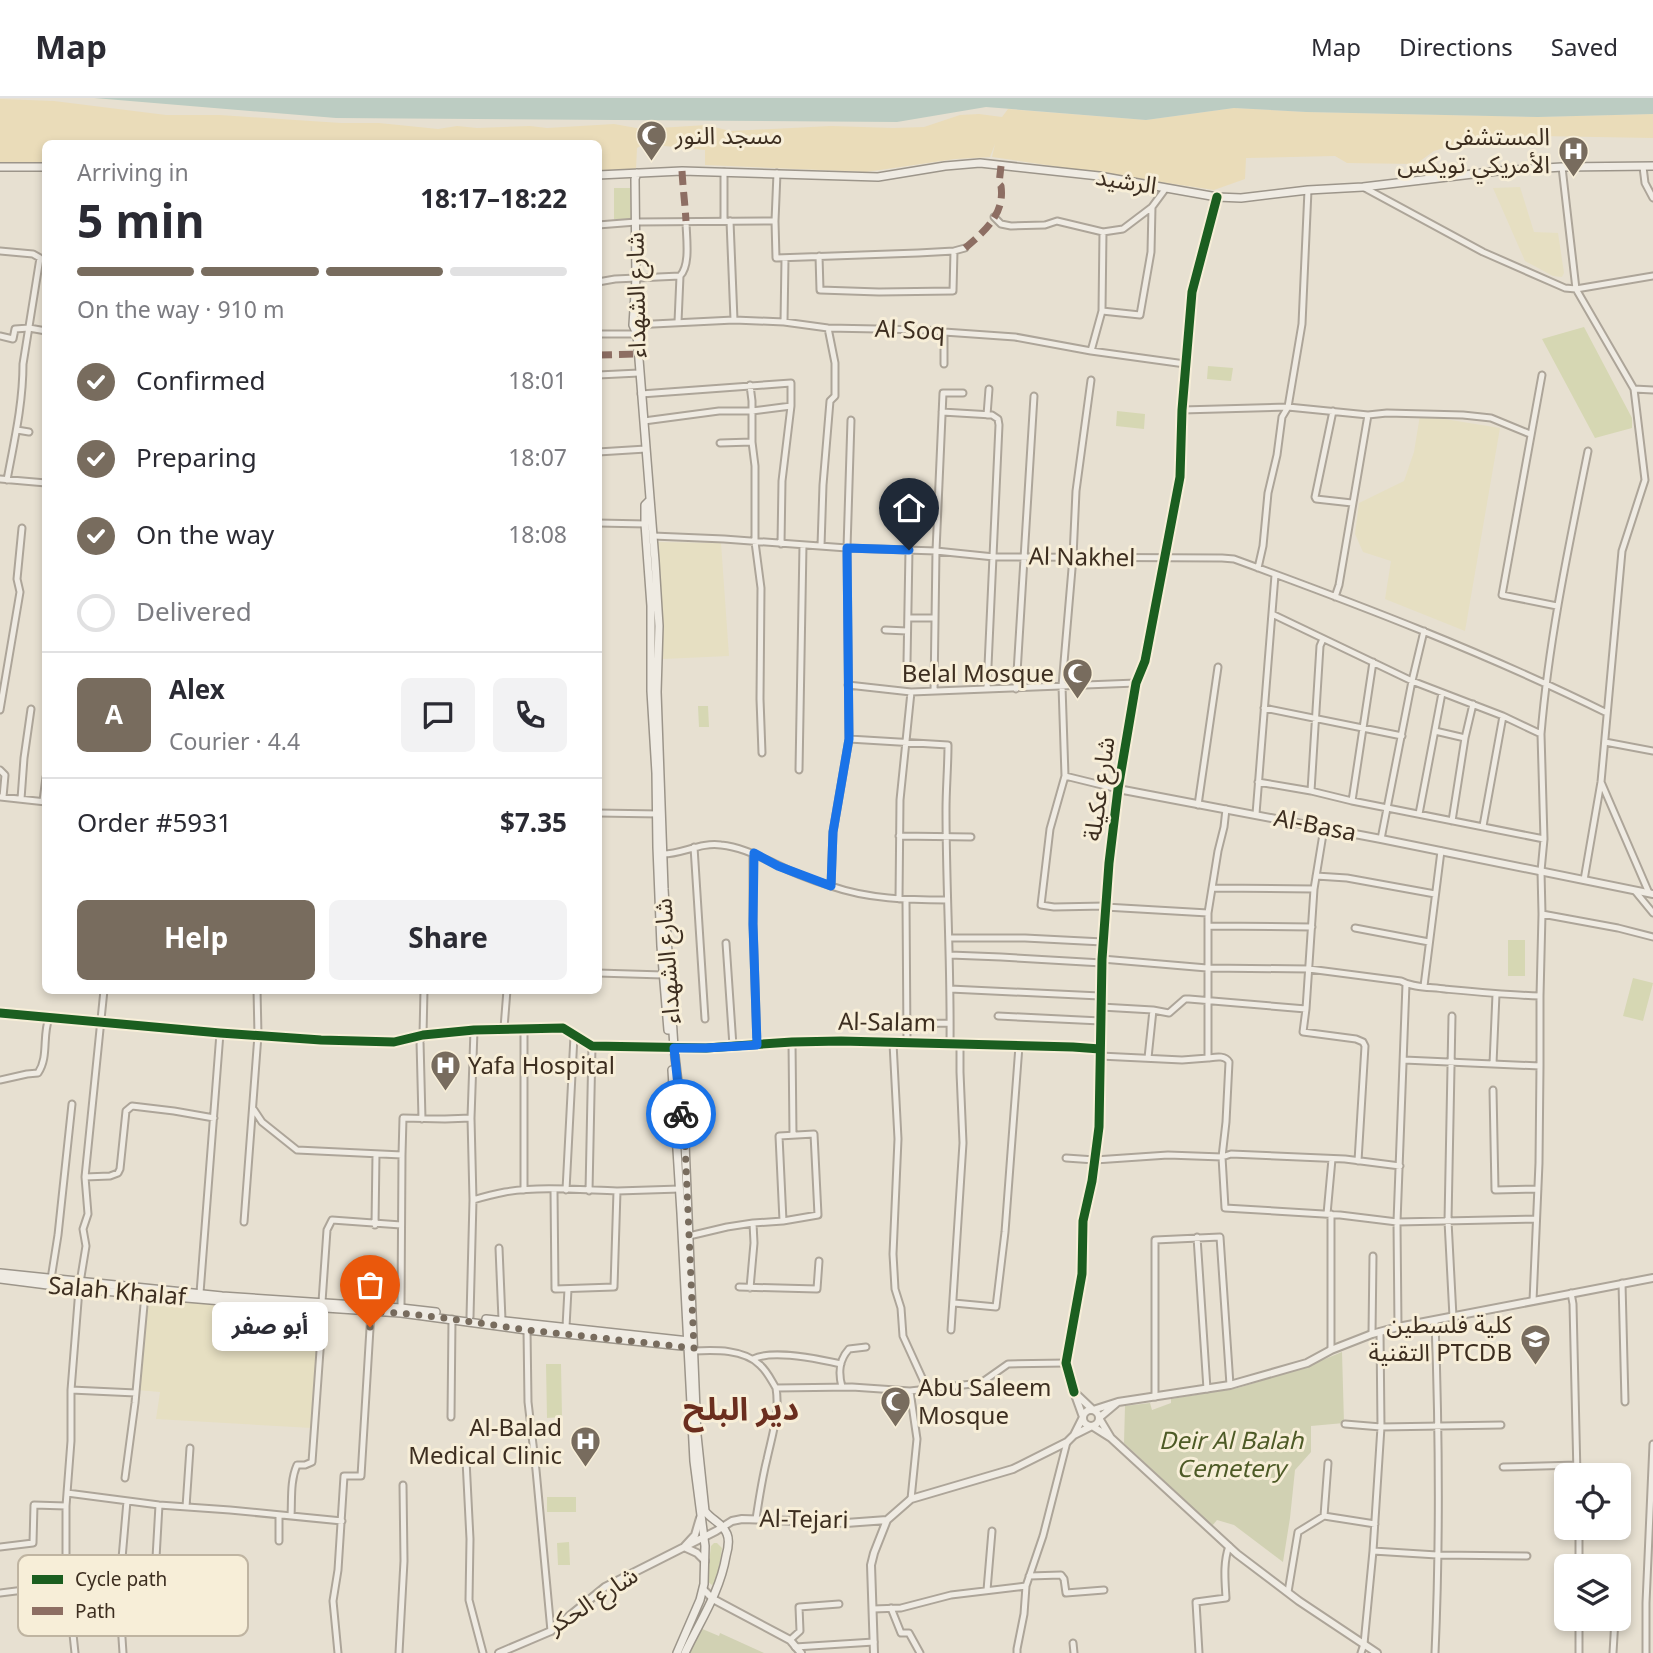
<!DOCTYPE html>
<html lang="en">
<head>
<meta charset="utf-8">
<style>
  body { margin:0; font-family:Georgia,"Noto Sans Arabic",serif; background:#f2f2f3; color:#2b2b33; height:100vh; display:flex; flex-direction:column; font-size:26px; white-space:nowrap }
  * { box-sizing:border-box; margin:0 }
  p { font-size:23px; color:#7c7c81 }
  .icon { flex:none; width:38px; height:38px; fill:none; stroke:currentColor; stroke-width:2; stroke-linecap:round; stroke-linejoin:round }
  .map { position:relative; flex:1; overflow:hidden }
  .sheet { position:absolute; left:42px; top:42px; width:560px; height:854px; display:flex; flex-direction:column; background:#fff; border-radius:10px; box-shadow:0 4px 10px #0003 }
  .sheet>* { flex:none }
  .fabs { position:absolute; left:1554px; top:1365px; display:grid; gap:14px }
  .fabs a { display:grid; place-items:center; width:77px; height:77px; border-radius:10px; background:#fff; box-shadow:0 4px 10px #0003; font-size:35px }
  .pin { position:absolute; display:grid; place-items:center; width:60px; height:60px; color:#fff; margin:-72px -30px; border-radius:50% 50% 50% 0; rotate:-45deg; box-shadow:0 0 7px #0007 }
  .pin .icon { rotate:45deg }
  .courier { position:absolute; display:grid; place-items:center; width:70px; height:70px; margin:-35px; border:5px solid #1a73e8; border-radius:50%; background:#fff; color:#222; box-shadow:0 2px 9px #0007 }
  .bubble { position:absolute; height:49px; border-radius:10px; background:#fff; box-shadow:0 4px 10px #0003; font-size:23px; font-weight:700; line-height:49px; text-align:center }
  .summary em { font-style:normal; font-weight:700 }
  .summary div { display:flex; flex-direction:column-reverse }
  .summary { display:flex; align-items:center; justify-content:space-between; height:119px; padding:0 35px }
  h1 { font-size:46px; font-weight:700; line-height:52px }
  .bar { display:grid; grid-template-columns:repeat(4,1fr); gap:10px 7px; align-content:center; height:84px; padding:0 35px }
  .bar i { height:9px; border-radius:5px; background:#e1e1e2 }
  .bar .selected { background:#786c5e }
  .bar p { grid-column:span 4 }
  .line { display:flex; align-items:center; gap:18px; padding:0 35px; border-top:2px solid #e1e1e2 }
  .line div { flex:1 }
  .round { display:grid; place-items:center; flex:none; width:74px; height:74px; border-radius:10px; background:#f2f2f3 }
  ol { padding:0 35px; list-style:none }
  li { display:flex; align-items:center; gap:21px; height:77px }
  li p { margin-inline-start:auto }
  li .icon { padding:7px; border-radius:50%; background:#786c5e; color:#fff; stroke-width:4 }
  li:last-child { color:#7c7c81 }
  li i { width:38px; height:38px; border:4px solid #e1e1e2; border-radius:50% }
  .primary-button { display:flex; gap:14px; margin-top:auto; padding:14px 35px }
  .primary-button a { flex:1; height:80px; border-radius:10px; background:#786c5e; color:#fff; font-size:28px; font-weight:700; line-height:80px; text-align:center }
  .primary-button a+a { background:#f2f2f3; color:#2b2b33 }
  header { display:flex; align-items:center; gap:42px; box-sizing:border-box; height:98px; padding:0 35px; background:#fff; border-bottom:2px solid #e1e1e2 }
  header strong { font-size:33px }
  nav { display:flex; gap:38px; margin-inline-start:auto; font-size:24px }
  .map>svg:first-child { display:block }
</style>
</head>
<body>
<header>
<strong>Map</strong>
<nav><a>Map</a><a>Directions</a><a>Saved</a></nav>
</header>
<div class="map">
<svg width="1653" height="1555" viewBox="0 0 1653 1555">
  <rect width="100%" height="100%" fill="#e7e0d1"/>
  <path fill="#e6dfc2" d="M1520,89l14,45 24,1 6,40 -2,4 -9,-1 -28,-15 -32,-73z
    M1420,317l80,13 -35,203 -80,-32 6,-38 -28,-9 -8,-18 4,-31 45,-22 10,-29z
    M657,444l64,1 8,113 -66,3z
    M148,1199l172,17 -8,114 -156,-9 4,-27 -23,-2z"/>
  <path fill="#d6d7b3" d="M614,90h16l1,31h-17z
    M1584,229l48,91v10l-37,10 -53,-99z
    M1208,268l25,2 -2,13 -24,-2z
    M1117,313l28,3 -1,15 -28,-3z
    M698,608h10l1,21h-10z
    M1508,842h17v36h-17z
    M1633,880l20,5 -10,38 -20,-5z
    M546,1266h15l1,53 -15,1z
    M547,1399h29v15h-29z
    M569,1444l1,23h-12l-1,-22z
    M714,1445h3l5,5 -5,34 -5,3 -5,-4 4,-35z"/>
  <path fill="#eadcb9" d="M0,1l54,2 112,14h54l121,8h38l59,6 19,-3 20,2 53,-2 17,2 67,-4 28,5 65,-4 23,6 101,-5 62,2 31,-1 36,-12 19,-1 23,3 6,-8 138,11 88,-12 72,4 232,5 115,-3v24l-166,-3 -53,16 -18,13 -69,-1 -12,-7 -89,2 -1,21 -31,11 -222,-33 3,-13 -5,13 -35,2 -89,13 -161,-7v-15l-61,-6 -7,4 -1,21 -37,2 -1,-27h-552l-1,20h-45z"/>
  <path fill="#d1d1b3" d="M1342,1254l2,71 -33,3v26l-16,18 -5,48 -7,44 -49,-37 -17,-5 -5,6 -88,-83 1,-37 25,-3 2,7 19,-7v-4l67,-11 65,-20z
    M700,1530l19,8 1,-3 44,20h-76z"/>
  <path fill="#bcccc2" d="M94,0h1559v16l-115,3 -232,-5 -72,-4 -88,12 -160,-13 -89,15 -561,-4z"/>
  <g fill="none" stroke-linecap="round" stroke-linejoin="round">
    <defs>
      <path id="minor" d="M1562,69l14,122 58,100 11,91 -23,71 -21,231 -17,98
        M1643,69l2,16 8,15
        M724,74v49
        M777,75l-2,48 1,37 142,-5 36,-2 11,-3
        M1363,89l120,65 82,36 11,1 77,-13
        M994,119l7,7 10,2 34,-1 12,-4 46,11
        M730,123l4,99
        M598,127l38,-3 139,-1
        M0,153l33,3 7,4 -17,106c0,40 -9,78 -16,116
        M819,158l1,34 59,2 74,-1 1,-40
        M598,184l17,-3 65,-3
        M1102,213l38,4 11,-63 1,-45
        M678,224l2,-46c11,-11 6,-40 6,-55
        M784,224l1,-63
        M633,227l101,-5 50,2 44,6 99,2 17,2 71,5 76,14 94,13
        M598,236h39
        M0,238l13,3 2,-10 14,-1 17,3
        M1091,253l11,-40 1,-79 20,-3 29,-22 14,-19
        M944,266v-32
        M598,277l41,-2
        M1542,277l-40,220 55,11
        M1091,282l-15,111 -3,66 -11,129 3,90 53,13
        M750,287l2,16v41l3,24v76l6,46 -1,111 2,54
        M1634,291l19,1
        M641,296l150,-11v23l-9,75 -1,63
        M1182,312l106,-3 80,8 19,-2 76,2 28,3 39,16
        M1333,313l-18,86 1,2 36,4
        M942,314l50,3 6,4 1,6 -12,263
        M987,317l2,-26
        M644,323l75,-10h33l39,-5
        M17,332l12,2
        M720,345l32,-1
        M598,354l48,-3
        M0,381l46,4
        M598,425l48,1
        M653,438l71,3 123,9 89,3 58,6 228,1 12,1c126,46 252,94 373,154
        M821,448l2,-61 7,-84 5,-5v-33l-7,-35
        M1258,470l5,-22 5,-53 9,-38 5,-38 6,-10 14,-83 6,-134
        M1335,499l4,-12 29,-170
        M1272,516l140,67 91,35 38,18 3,105 -3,32 1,43 -2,82v70l-1,97 -6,138
        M909,520h26
        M885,532l22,1
        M907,564l2,-112
        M848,587l63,7 225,-9
        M1016,591l18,-293
        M934,593l2,-140 7,-158h20
        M1264,610l138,28
        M0,612l20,-118 -3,-13 5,-51
        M1435,633l30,7
        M1541,636c8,-96 28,-189 47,-283
        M849,641l99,6c0,22 -2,43 -2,65 0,78 5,155 4,233
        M1605,644l48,9
        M0,672l5,5 -2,22
        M799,672l4,-225
        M1065,678l-15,53 -9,76 13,2 51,-1
        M1258,684l53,9 41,10 192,38
        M1601,684l48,111
        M1311,693l9,-145 3,-7
        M0,699l46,5
        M21,701l3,-41 7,-49
        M43,703l3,-24
        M1352,703l21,-139
        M1198,707l20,-138
        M1226,711l-2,18 -6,24 -10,62v145c8,-1 17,-3 21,4l-3,60 -4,35 3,51 115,7 57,7 139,-3
        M598,715l61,1
        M1256,716l19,-239
        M1419,716l23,-121
        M1452,723l13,-83 8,-34
        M1483,728l20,-110
        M1324,730l-10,61 -8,120 -3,23 53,7 7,3 2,4 -7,115
        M899,738l72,1
        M1381,741l31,-158 12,-50
        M694,749l11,172
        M753,755v71l4,121
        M663,756c19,0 38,-12 58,-9 20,2 37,11 55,19 17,9 36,16 55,22 37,13 77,14 116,14
        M1316,778l31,2 88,16
        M831,788l2,-54 16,-93 -2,-191 4,-128
        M1212,790l102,1
        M1635,793l18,22
        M899,801l1,-99 11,-108
        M906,802l1,142
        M1105,809l103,6
        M1542,816l76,14 35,9
        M1208,828l104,1
        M1355,830l74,14
        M949,840h76l78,4
        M726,845l7,103
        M950,857l51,2 101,6
        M1102,861l105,9 102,1 92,12c12,7 30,6 44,8 32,3 63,6 95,7
        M598,875l65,2
        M1424,888l17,-135
        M950,891l150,7
        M1101,909l52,3 16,3 16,-14h4l117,10
        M0,915l220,20 101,7 73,2 29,-7 51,-5 89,-2 29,18 114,2 86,-6 49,-1 232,6 27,2
        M998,918l103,5
        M1452,918l-4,205 5,96
        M908,926l42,-1
        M504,930l3,-38
        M524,930v162
        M792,944l1,93
        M893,945l5,96 -5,115 2,35 6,19 2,28 21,46 1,7
        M1100,958l82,4 26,-2
        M1148,960l5,-48
        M1404,962l136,6
        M1493,966l3,-70
        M0,982l27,-6 11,-1c11,-16 4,-37 11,-55
        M1493,992l2,100 43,-1
        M254,1012l8,12 35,28 105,5 -1,154
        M422,1021l-2,-78 3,-6 1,-45
        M402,1057l1,-37 42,1 26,-1
        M1066,1060l29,2 73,-5 54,2 9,-3 114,5 55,7
        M85,1079l25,-1 8,-3 2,-4 6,-58 6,-5 42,5 40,7
        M566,1092l8,-154
        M589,1093l3,-145
        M617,1093l63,-2
        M473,1102c10,-3 21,-6 32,-8 35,-6 77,-2 112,-1l-3,96 -59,2 -1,-99
        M1327,1116l5,-55
        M1331,1116v136
        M244,1124l14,-187 -1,-45
        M375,1127l1,-71
        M689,1138l38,-9 26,-4 30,-2 35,-6 -4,-81 -35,2 4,85
        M1197,1139l10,152
        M499,1150l3,72
        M51,1181l7,-44 14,-131
        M1622,1185l3,119
        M739,1189l78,2 2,-28
        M750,1190l4,-45 -1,-20
        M200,1195l20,-260
        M1571,1195l2,11 4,171
        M322,1204l5,-72 5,-10 69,5
        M954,1205l42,4 9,-75 14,-186
        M470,1219l3,-117 -2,-82 3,-88
        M1435,1223c4,110 5,221 0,332
        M566,1229l2,-38
        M1398,1229l-1,-105 9,-238
        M527,1232l1,72 8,68 15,161
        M951,1232l12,-187 -3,-71v-29
        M1372,1236l1,-78
        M694,1253c21,-1 50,-2 66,14 7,6 11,15 16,23l76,-1 58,4 71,-8 27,-19 58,-1
        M753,1261c20,-10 66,0 88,5
        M842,1289c-4,-15 -3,-27 7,-38l17,-2
        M71,1292l65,3
        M910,1293l7,48 -6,60
        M1155,1299v-157l65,-3 10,148
        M451,1319l1,-98
        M1345,1326l36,3 120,-2
        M466,1362l4,79 -1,61 14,53
        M1503,1369l74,-2
        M125,1380l10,-75 10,-109
        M67,1395l92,12 71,5 112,11
        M186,1409l4,-59
        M291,1418c1,-17 -1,-35 6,-51h8l7,-3 11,-153
        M1324,1418l4,-53
        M756,1421c3,-20 6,-40 11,-60 5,-23 13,-47 9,-71
        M1579,1430v38
        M279,1443v-26
        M0,1449l33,-4 1,-38 32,1
        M1373,1453l64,4 90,1
        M156,1460l3,-53
        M1029,1478l32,-1 3,4 2,14 38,-3
        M987,1492l5,-59
        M1288,1494l10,-60 26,-16 51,8
        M0,1495l24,-3
        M891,1510l10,25h8l11,20
        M873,1511l28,-1 50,-13 75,-9
        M790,1542l10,-9 -1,-24 40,-3
        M1073,1545l1,10
        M795,1549l79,-5
        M75,1555l-9,-85v-62l5,-65v-51l8,-101 7,-43 -3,-17 5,-15 -3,-37 19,-187
        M123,1555l-4,-60 8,-92
        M338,1555l-5,-52 5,-31 6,-94h17l10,-164
        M399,1555l5,-92 -1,-76
        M1017,1555v-4l7,-35 2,-28 17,-50 24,-94
        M1199,1555l-3,-51 30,-4c-1,-18 -3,-35 3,-52
        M1361,1555l3,-9 9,-93 8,-124 -1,-95
        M1579,1555v-34
        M1613,1555l2,-34
        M1646,1555v-50l7,-159"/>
      <path id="tertiary" d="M1118,691l263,50 272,55
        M1074,1294l-8,-29 16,-89 1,-53 9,-40 7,-54 3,-168 7,-96 9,-74 18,-106 9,-22 35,-184 2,-67 10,-118 25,-95
        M1118,1304l112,-17 77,-22 24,-13 41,-16 26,-7 255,-49
        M1083 1320a8 8 0 1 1 16 0a8 8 0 1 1-16 0Z
        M1111,1340l126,116 62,47 78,52
        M700,1420l-5,17 -11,12 13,6 8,8
        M703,1491l10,10 77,41 11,13
        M499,1555l52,-22 54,-44 111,-56 16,-10 10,-2 104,4 41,-3
        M874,1555l-3,-88 3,-12 13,-33 24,-21 102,-30 54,-27 7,-7 18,-9 19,12 -12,-20 19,-16 -25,8 -19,-18 9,25 -9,18"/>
      <path id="secondary" d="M0,69h46
        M637,75l-2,6 1,99 -3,47 4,9 18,227 4,65 -2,66 7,197 10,159 11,95 12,292 8,76c6,9 18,12 22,23 3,7 1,15 -1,22 -6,36 -26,65 -41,97
        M598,77l84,-4 196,6 67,-11 35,-3 119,13 118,21 24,1 67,-8 55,-3 135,-16 64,-4 91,-1
        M649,403l-4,4v19l6,82v85l5,82 1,74 4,99 7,84
        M672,972l9,143 13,248 11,85 -1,38 -4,16 -23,53
        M0,1175l222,23 179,12 35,4
        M0,1181l79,10 155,13 167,11 126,17 165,17
        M486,1221l203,22"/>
    </defs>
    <use href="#minor" stroke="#ada599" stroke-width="9"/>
    <use href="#tertiary" stroke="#ada599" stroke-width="10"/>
    <use href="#secondary" stroke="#9c958a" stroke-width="10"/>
    <use href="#minor" stroke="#efebe3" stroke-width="5"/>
    <use href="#tertiary" stroke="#efebe3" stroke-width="6"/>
    <use href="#secondary" stroke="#efebe3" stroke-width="7"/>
    <path stroke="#8d6e63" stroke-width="7" stroke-dasharray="14 7" stroke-linecap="butt" d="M682,73c1,18 3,33 4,50
      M965,150c20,-17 40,-34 36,-62l-2,-2 2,-18
      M598,257l40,-1"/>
    <defs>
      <path id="cycleway" d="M0,915l220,20 101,7 73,2 29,-7 51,-5 89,-2 29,18 114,2 86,-6 49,-1 232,6 27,2
        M1074,1294l-8,-29 16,-89 1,-53 9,-40 7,-54 3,-168 7,-96 9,-74 18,-106 9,-22 35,-184 2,-67 10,-118 25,-95"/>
    </defs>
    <use href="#cycleway" stroke="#f7eed8" stroke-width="13"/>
    <use href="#cycleway" stroke="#1b5e20" stroke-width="9"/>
  </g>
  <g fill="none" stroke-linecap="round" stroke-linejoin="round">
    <path stroke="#786c5e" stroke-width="7" stroke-dasharray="0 12.6" d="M370,1229l1,-15 30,1 51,6 75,11 167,18 -9,-205 -4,-29"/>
    <path stroke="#1a73e8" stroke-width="9" d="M681,1016l-7,-66h32l51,-3 -4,-121 1,-71 24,13 53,20 2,-54 16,-93 -2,-191 62,2"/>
  </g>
  <defs>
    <symbol id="mosque-pin" viewBox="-11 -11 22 30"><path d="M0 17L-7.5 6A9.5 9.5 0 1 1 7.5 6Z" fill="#786c5e" stroke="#f7eed8"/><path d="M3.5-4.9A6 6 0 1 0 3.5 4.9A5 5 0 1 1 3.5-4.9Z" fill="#fff"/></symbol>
    <symbol id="hospital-pin" viewBox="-11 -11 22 30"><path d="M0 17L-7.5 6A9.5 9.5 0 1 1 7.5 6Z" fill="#786c5e" stroke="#f7eed8"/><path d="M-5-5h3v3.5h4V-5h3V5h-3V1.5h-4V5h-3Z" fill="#fff"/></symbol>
    <symbol id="university-pin" viewBox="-11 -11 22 30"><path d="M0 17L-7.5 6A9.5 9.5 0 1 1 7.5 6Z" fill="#786c5e" stroke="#f7eed8"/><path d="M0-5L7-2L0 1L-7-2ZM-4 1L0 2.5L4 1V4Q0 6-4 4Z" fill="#fff"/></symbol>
  </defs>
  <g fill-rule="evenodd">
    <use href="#mosque-pin" x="634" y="20" width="35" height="47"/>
    <use href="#hospital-pin" x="1556" y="36" width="35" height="47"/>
    <use href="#mosque-pin" x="1060" y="558" width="35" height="47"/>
    <use href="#hospital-pin" x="428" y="950" width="35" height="47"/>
    <use href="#university-pin" x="1518" y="1224" width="35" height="47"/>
    <use href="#mosque-pin" x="878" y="1286" width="35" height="47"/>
    <use href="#hospital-pin" x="568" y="1326" width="35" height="47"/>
  </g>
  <g text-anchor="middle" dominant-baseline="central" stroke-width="6" stroke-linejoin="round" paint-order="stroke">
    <g font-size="24" fill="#3d2e20" stroke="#f7eed8" text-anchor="end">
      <text x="675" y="38" text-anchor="start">مسجد النور</text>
      <text x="1550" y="39">المستشفى<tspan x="1550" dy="28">الأمريكي تويكس</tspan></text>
      <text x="1054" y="576">Belal Mosque</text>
      <text x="468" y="968" text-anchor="start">Yafa Hospital</text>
      <text x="1512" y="1227">كلية فلسطين<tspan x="1512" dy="28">التقنية PTCDB</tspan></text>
      <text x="918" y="1290" text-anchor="start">Abu Saleem<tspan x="918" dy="28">Mosque</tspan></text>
      <text x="562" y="1330">Al-Balad<tspan x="562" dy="28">Medical Clinic</tspan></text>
    </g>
    <g font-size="24" fill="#3d2e20" stroke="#f7eed8">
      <text transform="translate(1126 84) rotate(9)">الرشيد</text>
      <text transform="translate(637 197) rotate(-91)">شارع الشهداء</text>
      <text transform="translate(910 233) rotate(3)">Al Soq</text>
      <text transform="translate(1082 460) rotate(1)">Al Nakhel</text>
      <text transform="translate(1100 691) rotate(-82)">شارع عكيلة</text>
      <text transform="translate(1315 728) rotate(11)">Al-Basa</text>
      <text transform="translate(668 863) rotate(-94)">شارع الشهداء</text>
      <text transform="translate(887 925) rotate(1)">Al-Salam</text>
      <text transform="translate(117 1194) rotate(5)">Salah Khalaf</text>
      <text transform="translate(804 1422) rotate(1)">Al-Tejari</text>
      <text transform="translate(593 1503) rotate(-33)">شارع الحكر</text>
    </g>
    <g font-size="24" font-style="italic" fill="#4d5a26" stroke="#f7eed8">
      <text x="1231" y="1343">Deir Al Balah<tspan x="1231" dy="28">Cemetery</tspan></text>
    </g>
    <g font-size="32" font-weight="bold" fill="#6b2e1e" stroke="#f7eed8">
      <text x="741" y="1312">دير البلح</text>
    </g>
  </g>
  <rect x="18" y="1457" width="230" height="81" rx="10" fill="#f7eed8" stroke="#bfb4a1" stroke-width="2"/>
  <rect x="32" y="1477" width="31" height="9" fill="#1b5e20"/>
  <rect x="32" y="1509" width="31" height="8" fill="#8d6e63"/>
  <g font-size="19" fill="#3d2e20">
    <text x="75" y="1488">Cycle path</text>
    <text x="75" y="1520">Path</text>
  </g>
</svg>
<div class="fabs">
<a><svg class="icon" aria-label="locate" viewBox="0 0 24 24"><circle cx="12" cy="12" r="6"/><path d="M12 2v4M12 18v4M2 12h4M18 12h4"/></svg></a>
<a><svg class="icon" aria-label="layers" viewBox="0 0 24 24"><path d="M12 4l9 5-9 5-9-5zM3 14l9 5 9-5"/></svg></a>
</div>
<div class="pin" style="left:370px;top:1229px;background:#ea580c"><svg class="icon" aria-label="bag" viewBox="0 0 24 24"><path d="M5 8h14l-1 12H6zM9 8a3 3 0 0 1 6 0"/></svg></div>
<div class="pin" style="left:909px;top:452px;background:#1f2937"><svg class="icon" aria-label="home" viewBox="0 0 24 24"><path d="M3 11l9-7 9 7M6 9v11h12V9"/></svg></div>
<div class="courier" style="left:681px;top:1016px"><svg class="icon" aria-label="bike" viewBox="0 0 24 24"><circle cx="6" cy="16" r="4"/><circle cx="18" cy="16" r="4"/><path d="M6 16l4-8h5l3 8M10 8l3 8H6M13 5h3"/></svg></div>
<div class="bubble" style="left:212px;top:1204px;width:116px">أبو صفر</div>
<section class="sheet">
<div class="summary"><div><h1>5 min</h1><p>Arriving in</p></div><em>18:17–18:22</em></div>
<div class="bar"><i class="selected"></i><i class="selected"></i><i class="selected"></i><i></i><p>On the way · 910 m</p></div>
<ol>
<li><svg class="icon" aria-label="check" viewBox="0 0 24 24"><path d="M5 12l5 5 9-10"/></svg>Confirmed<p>18:01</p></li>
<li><svg class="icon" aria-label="check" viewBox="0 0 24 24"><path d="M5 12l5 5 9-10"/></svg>Preparing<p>18:07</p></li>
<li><svg class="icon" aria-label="check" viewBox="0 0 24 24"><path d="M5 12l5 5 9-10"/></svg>On the way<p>18:08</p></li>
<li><i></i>Delivered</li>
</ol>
<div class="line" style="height:126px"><b class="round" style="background:#786c5e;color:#fff">A</b><div><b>Alex</b><p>Courier · 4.4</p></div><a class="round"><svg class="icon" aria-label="chat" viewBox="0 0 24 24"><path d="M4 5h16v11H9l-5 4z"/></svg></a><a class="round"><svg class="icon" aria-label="phone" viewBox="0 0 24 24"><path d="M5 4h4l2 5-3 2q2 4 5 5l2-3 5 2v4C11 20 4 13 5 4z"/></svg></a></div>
<div class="line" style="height:91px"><div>Order #5931</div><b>$7.35</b></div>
<div class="primary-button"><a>Help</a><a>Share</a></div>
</section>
</div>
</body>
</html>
